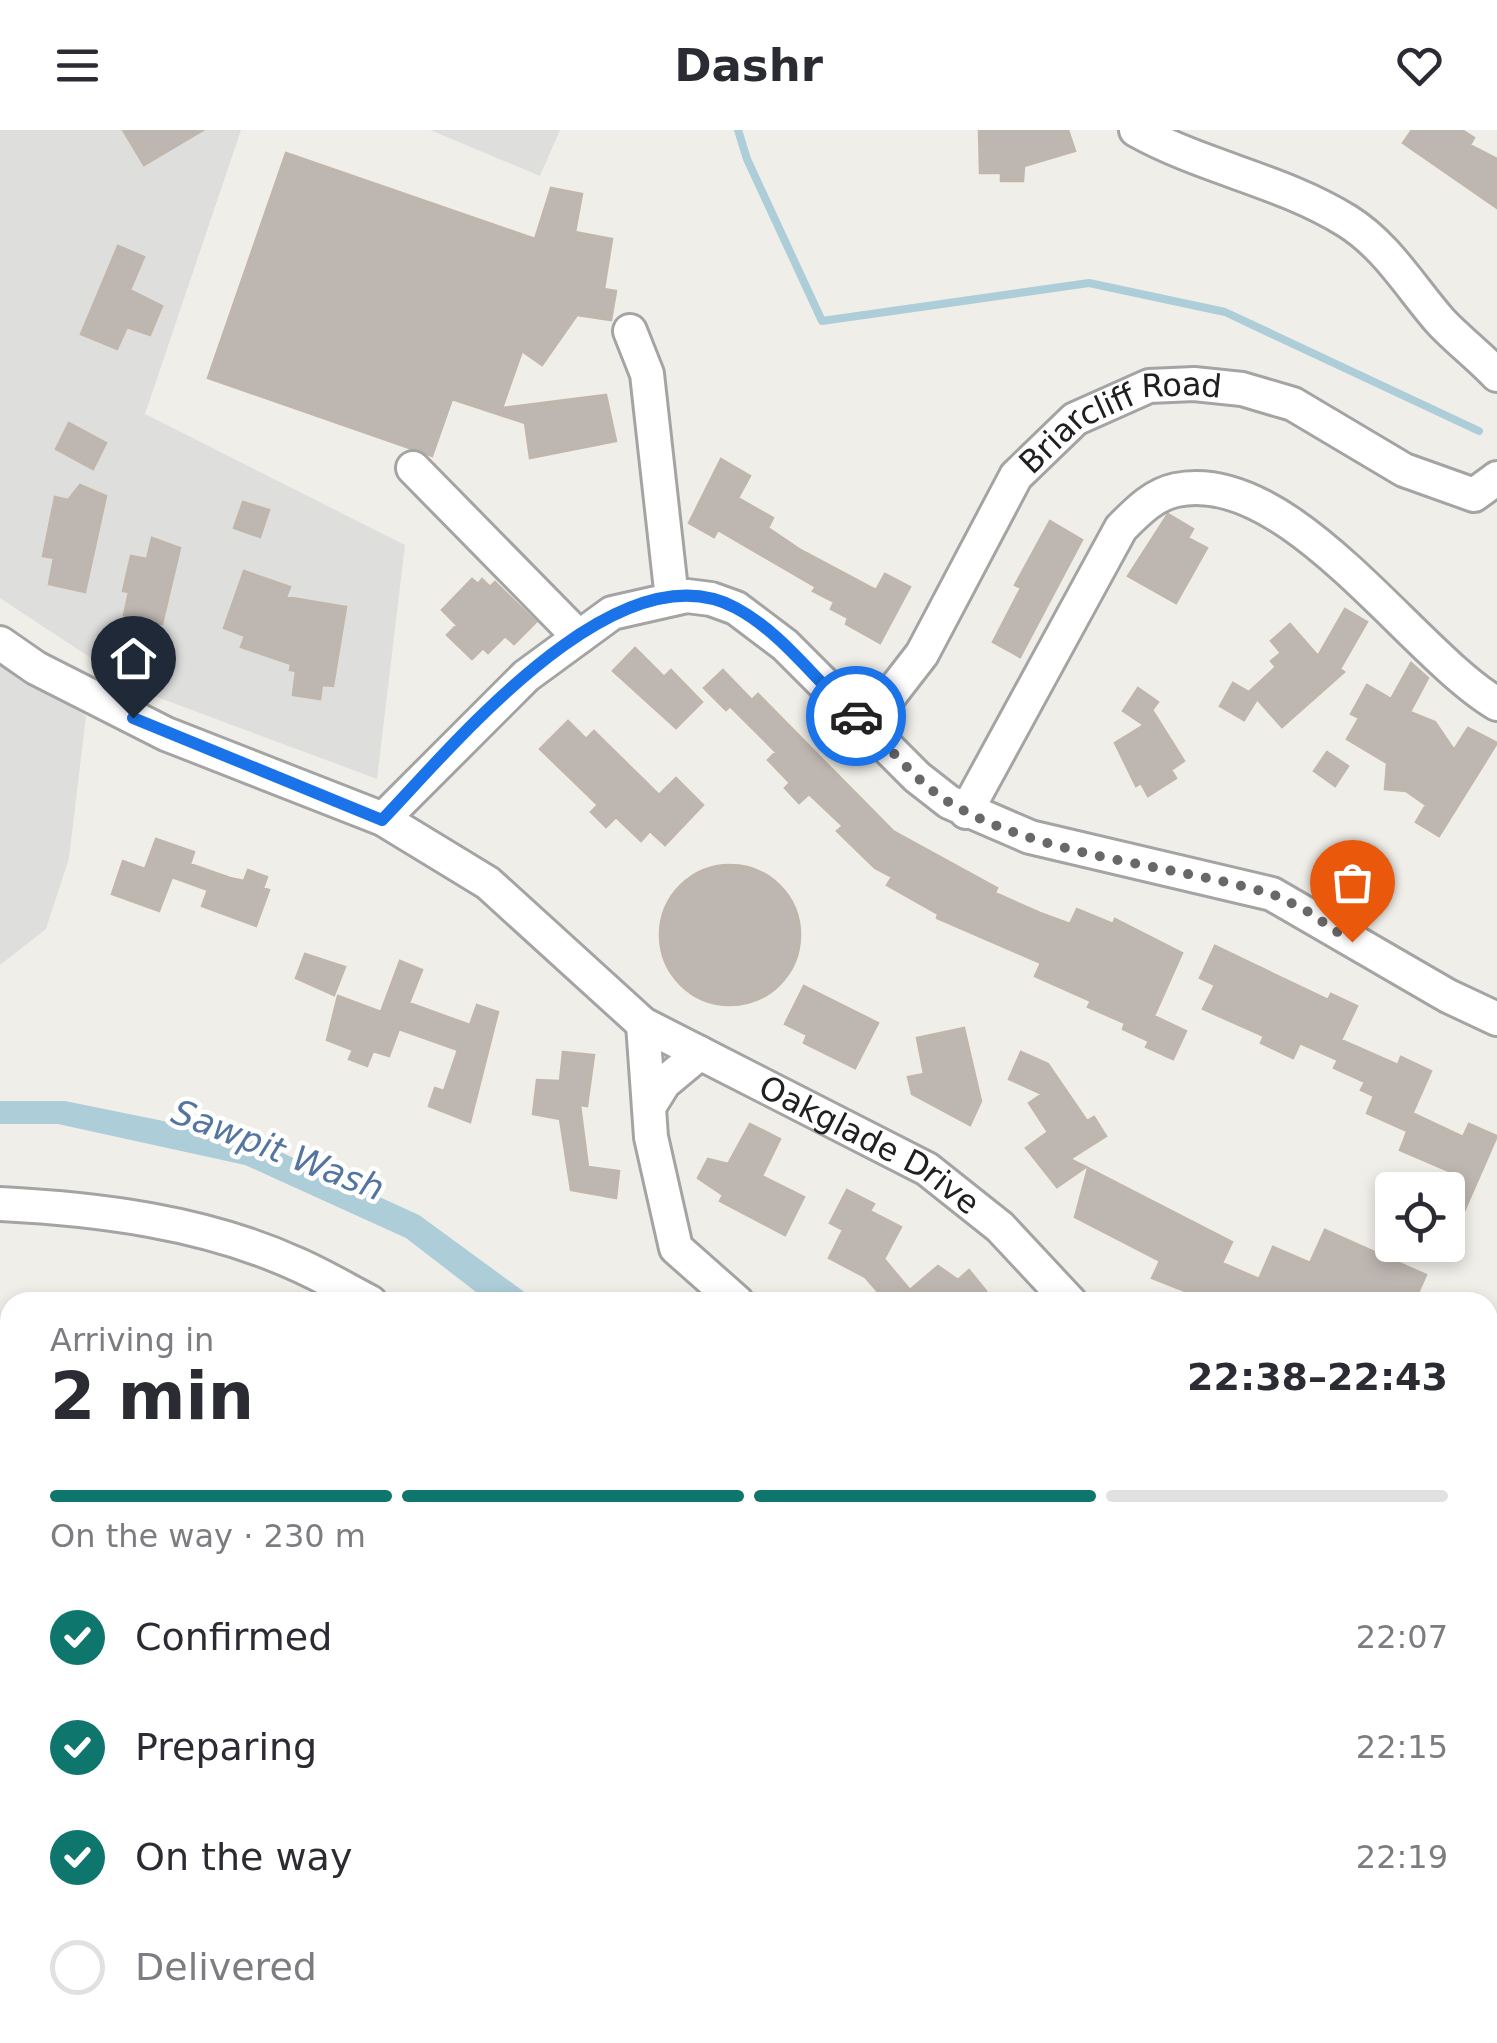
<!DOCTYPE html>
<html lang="en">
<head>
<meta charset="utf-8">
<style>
  body { margin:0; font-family:"DejaVu Sans",sans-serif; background:#f2f2f3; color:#2b2b33; height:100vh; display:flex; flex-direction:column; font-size:38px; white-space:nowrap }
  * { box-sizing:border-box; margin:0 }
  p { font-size:32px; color:#7c7c81 }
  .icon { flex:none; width:55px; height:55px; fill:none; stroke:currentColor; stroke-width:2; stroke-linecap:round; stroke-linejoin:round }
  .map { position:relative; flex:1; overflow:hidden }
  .details { position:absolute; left:0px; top:1162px; width:1498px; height:752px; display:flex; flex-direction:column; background:#fff; border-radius:30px 30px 0 0; box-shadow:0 5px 15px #0003 }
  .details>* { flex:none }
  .tools { position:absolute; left:1375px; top:1042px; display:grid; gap:20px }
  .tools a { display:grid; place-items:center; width:90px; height:90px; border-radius:10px; background:#fff; box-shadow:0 5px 15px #0003; font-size:50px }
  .pin { position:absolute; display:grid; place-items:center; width:85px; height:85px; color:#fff; margin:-102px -42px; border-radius:50% 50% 50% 0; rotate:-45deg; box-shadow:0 0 10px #0007 }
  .pin .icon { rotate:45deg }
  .courier { position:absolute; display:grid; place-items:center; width:100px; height:100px; margin:-50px; border:8px solid #1a73e8; border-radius:50%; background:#fff; color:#222; box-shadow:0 2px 12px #0007 }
  .headline em { font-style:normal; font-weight:700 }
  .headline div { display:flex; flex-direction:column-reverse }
  .headline { display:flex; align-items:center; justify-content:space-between; height:170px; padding:0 50px }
  h1 { font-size:65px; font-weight:700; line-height:75px }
  .bar { display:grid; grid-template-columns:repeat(4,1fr); gap:15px 10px; align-content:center; height:120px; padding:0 50px }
  .bar i { height:12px; border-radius:8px; background:#e1e1e2 }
  .bar .current { background:#0f766e }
  .bar p { grid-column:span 4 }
  ol { padding:0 50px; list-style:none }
  li { display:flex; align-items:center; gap:30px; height:110px }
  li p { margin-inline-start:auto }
  li .icon { padding:10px; border-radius:50%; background:#0f766e; color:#fff; stroke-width:4 }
  li:last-child { color:#7c7c81 }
  li i { width:55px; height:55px; border:5px solid #e1e1e2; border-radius:50% }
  header { display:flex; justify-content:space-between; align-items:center; height:130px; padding:0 50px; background:#fff; font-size:45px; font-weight:700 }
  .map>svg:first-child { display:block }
</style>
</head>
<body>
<header><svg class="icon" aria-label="menu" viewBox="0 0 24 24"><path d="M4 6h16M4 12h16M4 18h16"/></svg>Dashr<svg class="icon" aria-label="heart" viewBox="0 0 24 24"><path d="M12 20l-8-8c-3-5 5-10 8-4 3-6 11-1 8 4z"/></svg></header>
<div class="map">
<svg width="1497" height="1913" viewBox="0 0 1497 1913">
  <rect width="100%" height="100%" fill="#f0eee8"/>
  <path fill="#dededd" d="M0,0h241l-96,284 260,131 -28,234 -236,-88 -141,-93z
    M430,0h130l-20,46z
    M0,533l86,53 -17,142 -23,71 -46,36z"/>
  <path fill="#adcdd9" d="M0,971h65l187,38 167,76 119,87h-49l-83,-64 -161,-73 -187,-41h-58z
    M1040,1905h161l7,8h-163z
    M1253,1905h172l4,8h-181z"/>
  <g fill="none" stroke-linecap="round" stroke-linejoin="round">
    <path stroke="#adcdd9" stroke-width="8" d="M738,0l9,29 75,162 267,-38 136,29 254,119"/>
  </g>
  <path fill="#bdb6b1" stroke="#c0b6ac" stroke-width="2.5" d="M123,0h80l-59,35z
    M979,0h89l7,21 -51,15 -1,15h-22v-8h-21z
    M1412,0h50l12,8 -4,7 27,14v49l-94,-65z
    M286,23l249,86 16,-51 31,6 -7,38 37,7 -8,50 12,2 -5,29 -34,-5 -35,50 -20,-14 -20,57 104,-13 10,46 -86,17 -5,-35 -73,-24 -20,57 -224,-78z
    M118,116l26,11 -14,33 32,16 -12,29 -23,-8 -10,22 -36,-15z
    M69,293l37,20 -13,26 -37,-20z
    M721,329l29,17 -12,22 35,20 -5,10 31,21 77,41 9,-16 25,13 -30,56 -34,-19 2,-6 -17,-9 3,-7 -21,-11 3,-4 -98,-57 -4,7 -25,-14z
    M80,355l26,11 -21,96 -36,-8 5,-26 -11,-2 12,-59 13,3z
    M243,372l26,8 -9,27 -26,-9z
    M1168,384l25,15 -5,9 19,10 -31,55 -48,-27z
    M1050,391l32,19 -62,117 -27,-15 28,-54 -6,-3z
    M152,408l28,10 -18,76 -38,-9 5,-23 -6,-1 8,-35 16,3z
    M244,441l46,16 -4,10 60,10 -13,79 -11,-1 -2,14 -27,-4 3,-24 -6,-1 1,-6 -50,-17 4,-11 -21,-8z
    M472,449l6,5 4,-5 8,8 5,-5 41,40 -22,22 -9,-8 -17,17 -5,-5 -11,11 -25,-24 10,-10 -15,-15z
    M1345,479l22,13 -27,47 4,3 -62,55 -25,-28 -13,21 -24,-14 13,-23 21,12 -4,-4 26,-24 -5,-6 10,-8 -10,-12 19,-17 28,32z
    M635,518l29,29 7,-7 31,32 -26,26 -63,-57z
    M1411,533l17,15 -18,34 25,10 19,28 14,-22 29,15 -58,93 -23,-14 10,-17 -20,-14 -21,-2 2,-26 -40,-24 12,-21 -8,-4 16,-29 24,14z
    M723,540l29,30 6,-6 135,137 104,57 -2,5 45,20 30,11 7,-15 36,15 2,-5 67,34 -28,63 32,15 -13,28 -27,-12 3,-6 -26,-12 2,-6 -37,-16 3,-6 -56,-25 6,-13 -104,-45 1,-4 -51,-29 5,-8 -17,-9 -38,-37 6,-5 -34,-32 -10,9 -14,-15 5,-5 -22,-23 8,-8 -46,-46 -4,4 -22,-22z
    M1138,558l20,14 -6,8 32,51 -13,9 5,8 -28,18 -7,-13 -5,3 -21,-43 29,-18 -21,-14z
    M568,591l18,18 8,-8 65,64 17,-17 27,27 -38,40 -15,-14 -9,10 -25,-24 -10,10 -15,-15 7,-7 -58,-56z
    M1327,622l21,14 -13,20 -21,-15z
    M156,709l38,13 -4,12 40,14 14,3 4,-11 19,7 -4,11 6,2 -13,36 -54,-20 6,-16 -36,-13 -13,34 -47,-17 11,-33 22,8z
    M660 805a70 70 0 1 1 140 0a70 70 0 1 1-140 0Z
    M1215,816l113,54 3,-6 26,12 -16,34 57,25 3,-8 30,14 -26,59 -38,-17 7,-17 -13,-6 4,-8 -31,-14 4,-8 -38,-17 -7,15 -32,-15 3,-7 -61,-27 12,-24 -15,-7z
    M305,824l40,13 -11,28 -38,-17z
    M400,831l22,9 -13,33 61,22 7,-20 21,7 -28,110 -41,-16 6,-18 9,3 14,-41 -59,-21 -10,27 -16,-5 -6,15 -18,-7 4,-9 -26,-10 11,-44 43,16z
    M804,856l74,37 -23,45 -51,-25 3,-8 -22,-11z
    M964,898l17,73 -11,24 -58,-31 -4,-17 16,-3 -7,-36z
    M563,922l31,3 -7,51 -7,-1 8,62 31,4 -3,27 -45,-8 -11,-71 -27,-5 4,-34 23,1z
    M1021,922l27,12 39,57 7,-4 12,19 -36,23 16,8 -29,20 -31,-39 22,-16 -19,-29 13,-9 -33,-15z
    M1414,984l49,23 6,-13 28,12 -49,112v-58h-7l8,-19 -49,-21z
    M750,994l30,15 -18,37 42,21 -19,38 -65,-34 3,-6 -25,-17 10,-19 20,5z
    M1088,1038l144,74 -10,21 37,16 14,-32 37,16 15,-33 101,45 -12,27h-71l-15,-6 -3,6h-85l-17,-7 -3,7h-7l-61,-24 8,-17 -85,-44z
    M847,1060l27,14 -4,7 31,16 -17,32 26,31 28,-24 20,14 11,-10 17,21 -14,11h-85l-22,-25 -36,-19 14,-28 -13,-7z"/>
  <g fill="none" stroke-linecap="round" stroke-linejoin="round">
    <defs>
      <g id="minor">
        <path d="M1136,0c68,38 145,50 211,91 40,25 64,67 94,101 17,18 38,34 56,53"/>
        <path d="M630,201l17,43 25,225"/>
        <path d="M413,338l166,169"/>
        <path id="s1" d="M0,513l36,25 130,66 217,85 105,64 155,141 284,145 73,58 70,75"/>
        <path id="s2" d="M867,595l55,-71 94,-178 59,-57 74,-33 45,-2 48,5 51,15 111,66 70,25 23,-17"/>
        <path d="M966,682l155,-284c16,-16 32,-33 55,-38 113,-24 234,162 321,214"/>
        <path d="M383,689l143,-143 86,-63 75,-17 24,3 25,9 49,37 132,132 32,25 81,35 242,57 176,102 49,23"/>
        <path d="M643,894l8,113 25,111 61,54"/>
        <path d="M649,977l15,-24 36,-30"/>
        <path d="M0,1074c98,5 203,18 294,59 26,11 51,26 76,39"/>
        <path d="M1488,1375l9,2"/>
        <path d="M0,1792l10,-9"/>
        <path d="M1487,1905l5,8"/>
      </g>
    </defs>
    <use href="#minor" stroke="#a4a4a4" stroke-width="38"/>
    <use href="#minor" stroke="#fff" stroke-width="32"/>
  </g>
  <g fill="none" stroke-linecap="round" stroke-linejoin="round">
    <path stroke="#696866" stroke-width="10" stroke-dasharray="0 18" d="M856,586c33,28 58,66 96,88 92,54 218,60 320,90l32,15 48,33"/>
    <path stroke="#1a73e8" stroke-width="12" d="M133,588l249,102c72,-75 236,-276 354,-212 48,26 79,73 120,108"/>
  </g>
  <g text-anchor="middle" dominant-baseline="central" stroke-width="9" stroke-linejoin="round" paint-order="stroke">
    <g font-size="32" fill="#202020" stroke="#fff">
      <text stroke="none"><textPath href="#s2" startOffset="415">Briarcliff Road</textPath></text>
      <text stroke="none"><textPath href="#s1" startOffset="1012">Oakglade Drive</textPath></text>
    </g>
    <g font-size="35" font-style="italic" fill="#5375a0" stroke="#fff">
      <text transform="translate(278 1020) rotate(21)">Sawpit Wash</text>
    </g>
  </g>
</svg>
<div class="tools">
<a><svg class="icon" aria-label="locate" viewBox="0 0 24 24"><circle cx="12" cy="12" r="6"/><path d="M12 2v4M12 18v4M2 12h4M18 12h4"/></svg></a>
</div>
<div class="pin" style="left:1352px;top:812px;background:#ea580c"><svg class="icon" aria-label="bag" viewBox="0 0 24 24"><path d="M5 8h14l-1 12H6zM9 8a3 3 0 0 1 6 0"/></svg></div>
<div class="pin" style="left:133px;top:588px;background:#1f2937"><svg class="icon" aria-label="home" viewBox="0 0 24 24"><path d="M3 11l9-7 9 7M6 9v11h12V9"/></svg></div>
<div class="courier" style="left:856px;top:586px"><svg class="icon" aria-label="car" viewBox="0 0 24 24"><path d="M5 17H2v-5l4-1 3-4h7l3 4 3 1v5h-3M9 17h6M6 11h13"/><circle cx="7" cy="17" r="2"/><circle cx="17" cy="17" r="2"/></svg></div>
<section class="details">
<div class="headline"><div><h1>2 min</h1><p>Arriving in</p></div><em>22:38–22:43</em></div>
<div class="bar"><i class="current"></i><i class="current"></i><i class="current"></i><i></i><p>On the way · 230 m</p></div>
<ol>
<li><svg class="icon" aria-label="check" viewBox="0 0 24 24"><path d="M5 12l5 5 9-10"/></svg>Confirmed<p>22:07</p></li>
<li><svg class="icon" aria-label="check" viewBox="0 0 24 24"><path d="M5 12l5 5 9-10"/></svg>Preparing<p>22:15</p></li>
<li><svg class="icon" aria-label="check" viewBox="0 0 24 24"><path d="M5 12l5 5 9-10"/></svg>On the way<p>22:19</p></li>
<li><i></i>Delivered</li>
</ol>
</section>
</div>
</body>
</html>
